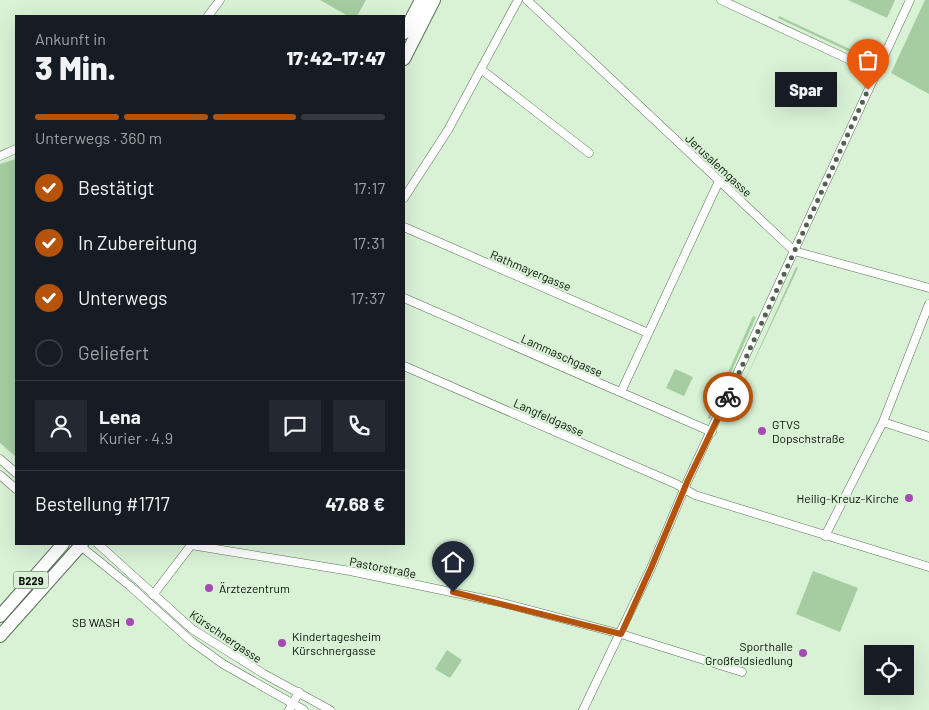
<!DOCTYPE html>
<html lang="de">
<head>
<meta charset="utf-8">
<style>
  body { margin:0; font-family:Barlow,sans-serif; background:#242831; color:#f1f3f6; height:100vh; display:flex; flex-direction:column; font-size:19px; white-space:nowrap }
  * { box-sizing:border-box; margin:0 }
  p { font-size:16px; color:#9ea1a6 }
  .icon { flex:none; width:28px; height:28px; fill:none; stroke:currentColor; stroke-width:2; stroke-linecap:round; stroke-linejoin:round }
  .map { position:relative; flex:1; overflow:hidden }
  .sheet { position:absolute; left:15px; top:15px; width:390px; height:530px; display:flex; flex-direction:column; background:#171b24; border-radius:0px; box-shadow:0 5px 20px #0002 }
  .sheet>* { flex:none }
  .controls { position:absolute; left:864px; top:645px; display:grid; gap:10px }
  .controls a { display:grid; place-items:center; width:50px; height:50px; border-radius:0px; background:#171b24; box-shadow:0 5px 20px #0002; font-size:25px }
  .pin { position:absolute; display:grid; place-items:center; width:42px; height:42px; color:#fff; margin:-51px -21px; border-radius:50% 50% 50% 0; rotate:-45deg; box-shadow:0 0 5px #0007 }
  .pin .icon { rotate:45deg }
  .courier { position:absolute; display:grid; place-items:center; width:50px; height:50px; margin:-25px; border:4px solid #b45309; border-radius:50%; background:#fff; color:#222; box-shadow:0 1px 6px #0007 }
  .bubble { position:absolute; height:35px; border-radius:0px; background:#171b24; box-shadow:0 5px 20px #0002; font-size:16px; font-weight:800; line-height:35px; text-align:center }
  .overview em { font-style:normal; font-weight:800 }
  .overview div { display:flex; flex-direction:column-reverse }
  .overview { display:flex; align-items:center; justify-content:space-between; height:85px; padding:0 20px }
  h1 { font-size:32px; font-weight:800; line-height:38px }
  .bar { display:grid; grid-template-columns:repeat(4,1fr); gap:8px 5px; align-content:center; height:60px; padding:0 20px }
  .bar i { height:6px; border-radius:4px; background:#363941 }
  .bar .selected { background:#b45309 }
  .bar p { grid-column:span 4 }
  .line { display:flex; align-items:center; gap:12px; padding:0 20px; border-top:1px solid #363941 }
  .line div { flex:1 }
  .round { display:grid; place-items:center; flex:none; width:52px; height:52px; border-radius:0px; background:#242831 }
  ol { padding:0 20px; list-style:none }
  li { display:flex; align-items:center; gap:15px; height:55px }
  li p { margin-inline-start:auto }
  li .icon { padding:5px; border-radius:50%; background:#b45309; color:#fff; stroke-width:4 }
  li:last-child { color:#9ea1a6 }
  li i { width:28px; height:28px; border:2px solid #363941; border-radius:50% }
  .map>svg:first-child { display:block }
</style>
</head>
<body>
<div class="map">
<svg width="929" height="710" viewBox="0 0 929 710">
  <rect width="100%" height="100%" fill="#d9f2d6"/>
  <path fill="#a6cda1" d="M320,0h46l-9,16h-9z
    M848,0h47l-8,18z
    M925,0h4v94l-38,-21z
    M779,16l88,41v3l-89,-42z
    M16,159v298l-16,-14v-279z
    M796,267l2,1 -57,121z
    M753,316l3,1 -46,102 -2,-1z
    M675,369l18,8 -9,19 -18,-8z
    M813,571l45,17 -18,44 -44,-18z
    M447,650l15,10 -12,18 -15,-9z"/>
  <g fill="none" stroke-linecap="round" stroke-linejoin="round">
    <defs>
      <path id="street" d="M527,0l267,251 135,37
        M721,0l155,72
        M208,16l12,-16
        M482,70l107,83
        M0,156l16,-7
        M404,198l44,-68 70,-130
        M404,227l244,106
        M404,298l308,134
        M404,366l272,118 19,11 234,72
        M621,392l98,-211
        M883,422l46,15
        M0,459l16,14
        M0,475l16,14
        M825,536l58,-114 46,-118
        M78,544l52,42 61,55 32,23 81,46
        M98,544l94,85 72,45 66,36
        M191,545l159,26 149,31 122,32 121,38
        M153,595l39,-51
        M289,710l10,-18
        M583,710l68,-142 37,-88 222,-480"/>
      <path id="primary" d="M404,33l17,-33
        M404,59l30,-59
        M0,616l63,-72
        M0,636l82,-92"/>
    </defs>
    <use href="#street" stroke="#5d735b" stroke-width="9"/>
    <use href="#primary" stroke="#5d735b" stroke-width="14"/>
    <use href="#street" stroke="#fff" stroke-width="8"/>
    <use href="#primary" stroke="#fff" stroke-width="12"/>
  </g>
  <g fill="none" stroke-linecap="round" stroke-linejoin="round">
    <path stroke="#526050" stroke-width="5" stroke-dasharray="0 9" d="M728,397l140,-307"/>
    <path stroke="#b45309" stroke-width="6" d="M453,592l168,42 30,-66 37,-88 40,-83"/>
  </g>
  <g fill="#a549b3" stroke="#d9f2d6" stroke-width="2">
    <circle cx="762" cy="431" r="5"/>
    <circle cx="909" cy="498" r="5"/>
    <circle cx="209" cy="588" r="5"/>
    <circle cx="130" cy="622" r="5"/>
    <circle cx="282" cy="643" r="5"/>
    <circle cx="803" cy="653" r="5"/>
  </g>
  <g text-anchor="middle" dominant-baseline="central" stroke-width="4.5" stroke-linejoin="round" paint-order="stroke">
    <rect fill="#d9f2d6" stroke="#475446" stroke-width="1" x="13.5" y="571.5" width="35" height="17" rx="4"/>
    <g font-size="11" font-weight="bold" fill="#091108">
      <text x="31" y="580">B229</text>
    </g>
    <g font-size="12" fill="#091108" stroke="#d9f2d6">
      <text transform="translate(719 165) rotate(43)">Jerusalemgasse</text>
      <text transform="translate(531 270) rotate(23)">Rathmayergasse</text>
      <text transform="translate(562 355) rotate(24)">Lammaschgasse</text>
      <text transform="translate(549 417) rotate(24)">Langfeldgasse</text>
      <text transform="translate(383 567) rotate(11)">Pastorstraße</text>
      <text transform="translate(226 636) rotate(34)">Kürschnergasse</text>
    </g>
    <g font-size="12" fill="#091108" stroke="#d9f2d6" text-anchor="start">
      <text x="772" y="424">GTVS<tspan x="772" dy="14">Dopschstraße</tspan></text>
      <text x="899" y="498" text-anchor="end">Heilig-Kreuz-Kirche</text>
      <text x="219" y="588">Ärztezentrum</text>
      <text x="120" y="622" text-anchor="end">SB WASH</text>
      <text x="292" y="636">Kindertagesheim<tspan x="292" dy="14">Kürschnergasse</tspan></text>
      <text x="793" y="646" text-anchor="end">Sporthalle<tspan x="793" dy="14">Großfeldsiedlung</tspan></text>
    </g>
  </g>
</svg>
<div class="controls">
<a><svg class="icon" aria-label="locate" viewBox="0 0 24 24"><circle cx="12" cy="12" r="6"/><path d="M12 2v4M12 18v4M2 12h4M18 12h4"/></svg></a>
</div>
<div class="pin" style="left:868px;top:90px;background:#ea580c"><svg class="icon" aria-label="bag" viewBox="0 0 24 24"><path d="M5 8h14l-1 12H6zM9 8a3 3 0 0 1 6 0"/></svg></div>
<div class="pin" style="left:453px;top:592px;background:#1f2937"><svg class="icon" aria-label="home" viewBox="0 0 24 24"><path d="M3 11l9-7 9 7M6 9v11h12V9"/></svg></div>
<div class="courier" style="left:728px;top:397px"><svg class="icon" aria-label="bike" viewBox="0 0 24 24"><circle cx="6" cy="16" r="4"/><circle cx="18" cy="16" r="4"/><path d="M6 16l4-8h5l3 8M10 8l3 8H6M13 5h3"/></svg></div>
<div class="bubble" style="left:775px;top:72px;width:62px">Spar</div>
<section class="sheet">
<div class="overview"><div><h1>3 Min.</h1><p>Ankunft in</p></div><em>17:42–17:47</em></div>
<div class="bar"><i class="selected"></i><i class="selected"></i><i class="selected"></i><i></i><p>Unterwegs · 360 m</p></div>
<ol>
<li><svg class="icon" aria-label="check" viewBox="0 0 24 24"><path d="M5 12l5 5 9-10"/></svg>Bestätigt<p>17:17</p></li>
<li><svg class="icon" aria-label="check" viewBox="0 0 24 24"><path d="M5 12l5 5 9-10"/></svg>In Zubereitung<p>17:31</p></li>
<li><svg class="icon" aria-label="check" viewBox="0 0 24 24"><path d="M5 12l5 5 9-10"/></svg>Unterwegs<p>17:37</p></li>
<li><i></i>Geliefert</li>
</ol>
<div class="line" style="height:90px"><a class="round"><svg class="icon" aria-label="person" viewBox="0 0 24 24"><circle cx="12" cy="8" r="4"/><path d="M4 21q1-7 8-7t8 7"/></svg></a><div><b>Lena</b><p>Kurier · 4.9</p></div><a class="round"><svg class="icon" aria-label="chat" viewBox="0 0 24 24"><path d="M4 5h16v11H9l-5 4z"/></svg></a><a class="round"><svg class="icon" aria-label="phone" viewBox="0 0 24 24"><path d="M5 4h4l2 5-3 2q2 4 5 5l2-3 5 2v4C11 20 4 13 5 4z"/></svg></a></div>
<div class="line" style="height:65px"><div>Bestellung #1717</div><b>47.68 €</b></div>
</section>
</div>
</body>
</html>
